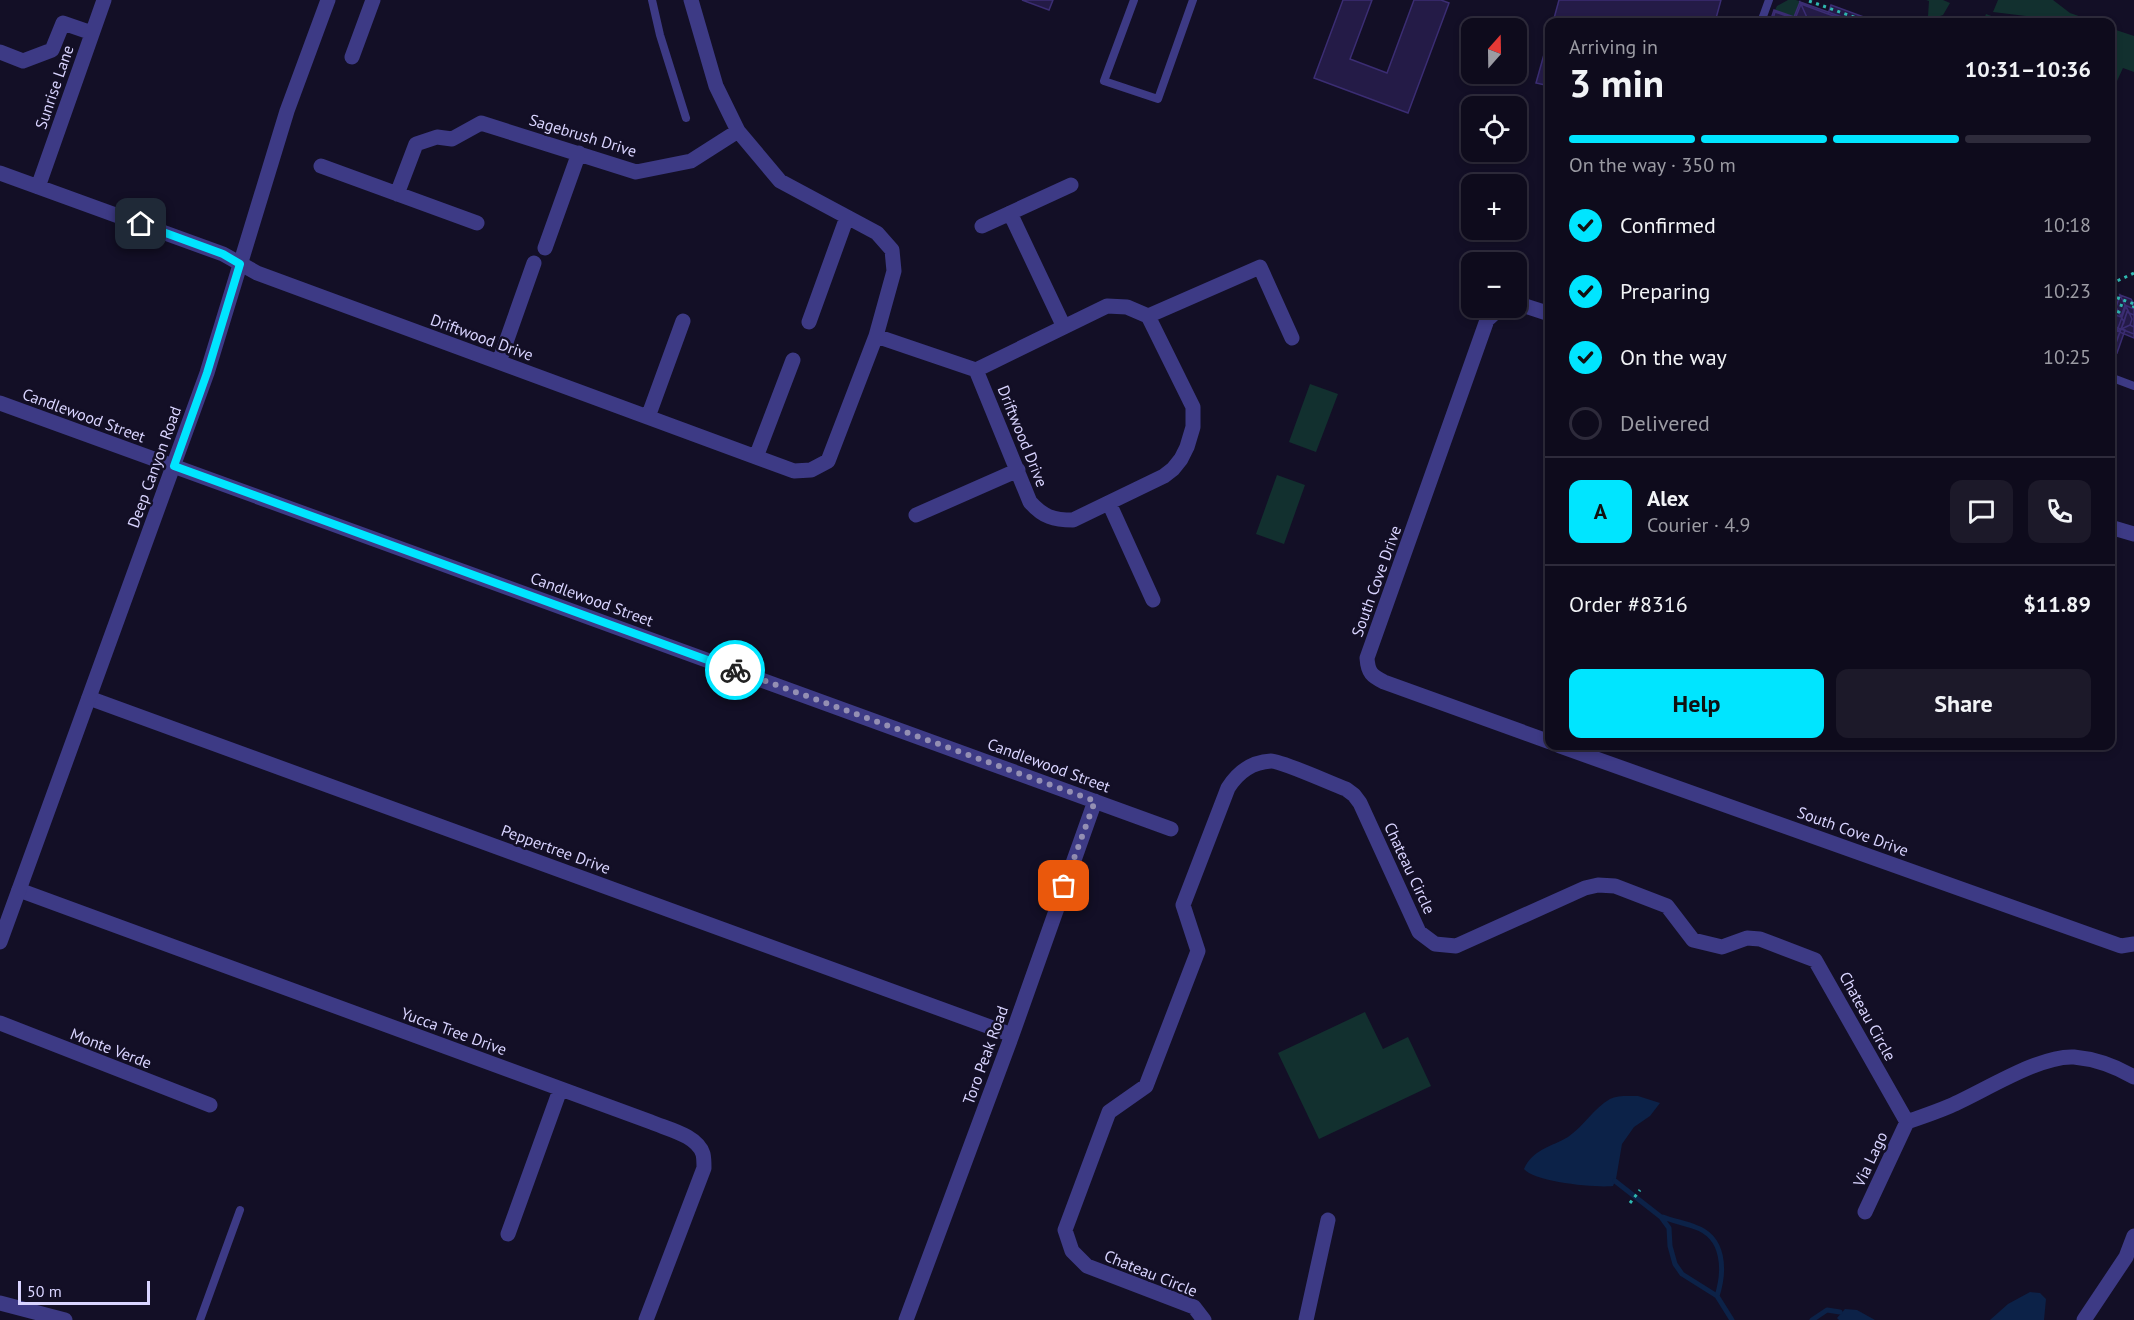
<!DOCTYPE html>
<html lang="en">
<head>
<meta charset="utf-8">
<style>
  body { margin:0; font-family:"PT Sans",sans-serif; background:#1c1929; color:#f1f3f6; height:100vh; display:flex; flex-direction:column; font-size:22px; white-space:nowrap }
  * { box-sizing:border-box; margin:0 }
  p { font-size:20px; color:#9b9ba3 }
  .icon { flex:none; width:33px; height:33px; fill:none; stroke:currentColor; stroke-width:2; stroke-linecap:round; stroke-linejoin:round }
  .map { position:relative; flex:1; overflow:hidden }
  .sheet { position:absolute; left:1545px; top:18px; width:570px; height:732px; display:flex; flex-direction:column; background:#0e0b1c; border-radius:12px; box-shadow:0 3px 9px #0003,0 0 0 2px #2e2b3b }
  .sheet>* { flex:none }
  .needle { width:39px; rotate:20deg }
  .buttons { position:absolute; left:1461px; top:18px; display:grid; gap:12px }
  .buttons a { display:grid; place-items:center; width:66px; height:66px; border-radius:12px; background:#0e0b1c; box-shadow:0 3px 9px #0003,0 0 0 2px #2e2b3b; font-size:30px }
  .scale { position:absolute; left:18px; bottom:15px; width:132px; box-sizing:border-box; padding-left:6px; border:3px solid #d9d4ff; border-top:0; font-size:16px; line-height:21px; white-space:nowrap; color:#d9d4ff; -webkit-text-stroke:4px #130f26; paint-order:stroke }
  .pin { position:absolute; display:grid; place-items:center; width:51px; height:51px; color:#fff; margin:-26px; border-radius:12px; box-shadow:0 3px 9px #0006 }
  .courier { position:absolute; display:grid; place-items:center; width:60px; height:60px; margin:-30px; border:4px solid #00e5ff; border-radius:50%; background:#fff; color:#222; box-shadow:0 2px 8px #0007 }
  .headline em { font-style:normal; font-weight:600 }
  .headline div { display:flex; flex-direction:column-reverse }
  .headline { display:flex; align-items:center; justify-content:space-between; height:102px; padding:0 24px }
  h1 { font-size:39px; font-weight:600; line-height:45px }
  .bar { display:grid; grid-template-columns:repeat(4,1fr); gap:9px 6px; align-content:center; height:72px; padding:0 24px }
  .bar i { height:8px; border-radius:4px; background:#2e2b3b }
  .bar .on { background:#00e5ff }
  .bar p { grid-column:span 4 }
  .line { display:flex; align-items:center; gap:15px; padding:0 24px; border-top:2px solid #2e2b3b }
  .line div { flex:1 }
  .round { display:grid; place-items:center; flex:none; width:63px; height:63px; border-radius:12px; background:#1c1929 }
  ol { padding:0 24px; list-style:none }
  li { display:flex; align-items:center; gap:18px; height:66px }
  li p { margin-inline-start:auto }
  li .icon { padding:6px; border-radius:50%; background:#00e5ff; color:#111; stroke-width:4 }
  li:last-child { color:#9b9ba3 }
  li i { width:33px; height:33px; border:3px solid #2e2b3b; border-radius:50% }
  .button { display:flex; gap:12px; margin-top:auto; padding:12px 24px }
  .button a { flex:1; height:69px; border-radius:12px; background:#00e5ff; color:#111; font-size:24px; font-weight:600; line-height:69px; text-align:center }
  .button a+a { background:#1c1929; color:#f1f3f6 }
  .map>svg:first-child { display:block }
</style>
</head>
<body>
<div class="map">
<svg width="2134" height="1320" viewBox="0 0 2134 1320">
  <rect width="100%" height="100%" fill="#130f26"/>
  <path fill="#12302f" d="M1788,0h8l61,22h-5l-51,-18 -6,15 -21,-7 3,-6z
    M1926,0h17l7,3 -7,12 -9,3 -6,-2 1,-15z
    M1998,0h55l17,13 26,9h-113l3,-8 8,3 41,4v-4l-42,-5z
    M2110,28l24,8v36l-11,-4 -6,13 -6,-3 4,-12 -4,-2z
    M1310,384l28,10 -22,58 -27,-10z
    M1277,475l28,10 -21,59 -28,-10z
    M1365,1012l18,37 25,-12 23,49 -112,53 -41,-86z"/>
  <path fill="#0c2248" d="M1638,1096l22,7 -10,13 -16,11 -12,17 -6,35 -3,7c-17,2 -79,-4 -89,-17 9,-20 27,-22 44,-32 16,-11 26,-29 42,-38 7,-4 20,-3 28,-3z
    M2030,1292l10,1 6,6 -2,21h-54l18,-16z
    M1845,1309l12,1 18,10h-36l-2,-2z"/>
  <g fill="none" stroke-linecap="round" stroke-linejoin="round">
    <path stroke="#0c2248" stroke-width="5" d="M1615,1181l46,36 8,11 1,18 5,18 7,10 35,22 15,24
      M1663,1217c10,4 22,6 32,10 30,10 30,44 22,69
      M1812,1320l15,-10 13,2"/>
  </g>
  <path fill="#241b47" stroke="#3b2d73" stroke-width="1.5" d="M1022,0h31l-4,10z
    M1343,0h29l-22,59 37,14 27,-73h27l8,3 -41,110 -94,-35z
    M1559,0h162l-6,22h-162z
    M1800,2l9,20h-39l4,-12 20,7z
    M1800,2l56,20h-47z
    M1801,4l27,10 24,8h-80l3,-10 20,7z
    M1831,5l38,14 -1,3h-16l-24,-8z
    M1550,33v53l-14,-3z
    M2120,295l11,4 3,5v11l-5,-2z
    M2120,295l9,18 -2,-1 -3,10 -8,-15z
    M2110,305l6,2 8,15 -3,7 -11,-4z
    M2125,305l9,4v25l-13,-5 -9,24 -2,-1v-30l3,-8 8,3z
    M2126,306l6,13 -2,6 -13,6z
    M2127,312l7,3v19l-13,-5z
    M2130,325l4,2v11l-17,-7z
    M2121,329l4,1 -8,23 -4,-1z"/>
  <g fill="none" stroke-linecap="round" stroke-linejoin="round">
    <path stroke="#2fb8b0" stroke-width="3" stroke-dasharray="3 4.5" stroke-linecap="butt" d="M1809,1l59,21
      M2110,293l5,-11 19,-9
      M2110,295l13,5
      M2133,308l1,-2
      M2110,309l9,3 4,-12 11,4
      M1630,1203l10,-13"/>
    <path stroke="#3d3a85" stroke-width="8" d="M652,0l8,35 26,83
      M1134,0l-30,81 54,18 35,-99
      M1761,22l8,-22
      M2110,377l24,9
      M200,1320l40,-110"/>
    <path stroke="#3d3a85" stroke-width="15" d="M0,52l23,9 29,-11 11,-27 29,10
      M352,57l21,-57
      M321,166l156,57
      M0,173l223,81 34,19 537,198 17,-1 17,-9 48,-125 18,-65 -2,-21 -15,-17 -97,-52 -42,-50 -22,-45 -25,-86
      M38,187l66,-187
      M397,194l19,-50 21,-7 15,2 29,-16 155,49 55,-11 47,-30
      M1010,213l54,114
      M982,226l89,-41
      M545,248l34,-95
      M1516,303l34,11
      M1107,306l20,1 21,9 45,91v20l-6,20 -6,12 -8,10 -9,7 -91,44c-19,0 -30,-3 -43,-18l-54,-132z
      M1500,308l-13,12 -120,338c1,15 5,18 17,24l166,60
      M1148,316l112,-49 32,71
      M809,322l38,-105
      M876,336l100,34
      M499,362l35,-99
      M0,403l1171,426
      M648,417l35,-96
      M756,457l37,-97
      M1109,503l44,97
      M916,515l102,-45
      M2110,527l24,7
      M89,698l923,337
      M1560,746l561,200 13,-2
      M19,890l632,232c16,7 46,13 52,32 1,4 1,10 1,14l-58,152
      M0,1023l210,82
      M1865,1212l42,-90
      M508,1234l52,-144
      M906,1320l106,-285 83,-234
      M1204,1320l-10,-13 -107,-41 -15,-15 -7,-21 44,-118 37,-26 52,-135 -15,-46 45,-117c10,-16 24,-26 43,-27 11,0 61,23 75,28l8,6 6,8 59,129 16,12 21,2 129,-58 13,-3 17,1 52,20 26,34 29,7 25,-9 13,1 55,21 92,162c14,-5 29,-10 43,-16 33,-14 89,-51 124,-49 22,2 41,9 60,20
      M1306,1320l22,-100
      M2084,1320l42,-63 8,-21"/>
    <path stroke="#3d3a85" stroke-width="15" d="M0,942l207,-569 80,-262 41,-111
      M0,1303l65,17"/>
  </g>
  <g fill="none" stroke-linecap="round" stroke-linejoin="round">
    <path stroke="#948fb3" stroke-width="6" stroke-dasharray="0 10.8" d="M735,670l360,131 -31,85"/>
    <path stroke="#00e5ff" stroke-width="8" d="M141,224l82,30 17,10 -33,109 -33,93 561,204"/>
  </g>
  <g text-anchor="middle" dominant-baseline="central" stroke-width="5" stroke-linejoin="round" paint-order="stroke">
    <g font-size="16" fill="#d9d4ff" stroke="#130f26">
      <text transform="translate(54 87) rotate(-71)">Sunrise Lane</text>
      <text transform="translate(583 135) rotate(17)">Sagebrush Drive</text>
      <text transform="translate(482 337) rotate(20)">Driftwood Drive</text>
      <text transform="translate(84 415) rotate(20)">Candlewood Street</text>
      <text transform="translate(1023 436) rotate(68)">Driftwood Drive</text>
      <text transform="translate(154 467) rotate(-70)">Deep Canyon Road</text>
      <text transform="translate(1376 581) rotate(-70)">South Cove Drive</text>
      <text transform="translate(592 599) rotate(20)">Candlewood Street</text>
      <text transform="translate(1049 765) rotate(20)">Candlewood Street</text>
      <text transform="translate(1853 831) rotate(20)">South Cove Drive</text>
      <text transform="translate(556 849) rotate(20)">Peppertree Drive</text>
      <text transform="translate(1410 868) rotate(65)">Chateau Circle</text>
      <text transform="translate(1868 1016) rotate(61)">Chateau Circle</text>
      <text transform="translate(454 1031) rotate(20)">Yucca Tree Drive</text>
      <text transform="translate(111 1048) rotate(21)">Monte Verde</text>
      <text transform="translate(985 1055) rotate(-70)">Toro Peak Road</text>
      <text transform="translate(1870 1159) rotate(-65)">Via Lago</text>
      <text transform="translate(1151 1273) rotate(22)">Chateau Circle</text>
    </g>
  </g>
</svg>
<div class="buttons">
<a><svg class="needle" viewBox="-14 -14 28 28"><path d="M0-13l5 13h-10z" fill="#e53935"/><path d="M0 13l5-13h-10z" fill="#9b9ba3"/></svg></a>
<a><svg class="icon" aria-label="locate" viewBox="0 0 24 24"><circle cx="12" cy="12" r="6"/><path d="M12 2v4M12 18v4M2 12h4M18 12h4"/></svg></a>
<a>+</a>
<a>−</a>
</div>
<div class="scale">50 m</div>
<div class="pin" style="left:1064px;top:886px;background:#ea580c"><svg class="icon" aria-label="bag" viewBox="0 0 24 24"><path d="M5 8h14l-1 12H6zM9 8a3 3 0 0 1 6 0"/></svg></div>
<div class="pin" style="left:141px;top:224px;background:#1f2937"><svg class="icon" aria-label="home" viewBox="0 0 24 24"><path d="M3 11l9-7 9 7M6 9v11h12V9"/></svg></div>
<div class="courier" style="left:735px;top:670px"><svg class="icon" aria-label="bike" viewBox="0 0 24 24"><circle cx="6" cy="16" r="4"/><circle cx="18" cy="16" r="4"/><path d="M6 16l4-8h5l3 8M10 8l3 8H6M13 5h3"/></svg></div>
<section class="sheet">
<div class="headline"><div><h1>3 min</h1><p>Arriving in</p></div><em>10:31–10:36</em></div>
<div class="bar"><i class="on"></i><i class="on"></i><i class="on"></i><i></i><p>On the way · 350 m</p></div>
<ol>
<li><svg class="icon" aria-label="check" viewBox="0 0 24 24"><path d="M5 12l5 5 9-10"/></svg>Confirmed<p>10:18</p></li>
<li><svg class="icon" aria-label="check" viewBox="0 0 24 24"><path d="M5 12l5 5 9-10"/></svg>Preparing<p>10:23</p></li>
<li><svg class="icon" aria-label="check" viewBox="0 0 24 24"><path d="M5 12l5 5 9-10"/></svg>On the way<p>10:25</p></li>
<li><i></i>Delivered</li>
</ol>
<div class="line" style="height:108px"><b class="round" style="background:#00e5ff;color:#111">A</b><div><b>Alex</b><p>Courier · 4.9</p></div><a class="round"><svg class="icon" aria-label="chat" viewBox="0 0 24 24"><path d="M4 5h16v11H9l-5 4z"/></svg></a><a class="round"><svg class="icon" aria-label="phone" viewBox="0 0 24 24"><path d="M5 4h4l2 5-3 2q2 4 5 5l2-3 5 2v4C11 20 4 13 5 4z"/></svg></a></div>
<div class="line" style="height:78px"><div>Order #8316</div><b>$11.89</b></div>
<div class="button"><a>Help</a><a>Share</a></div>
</section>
</div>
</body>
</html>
